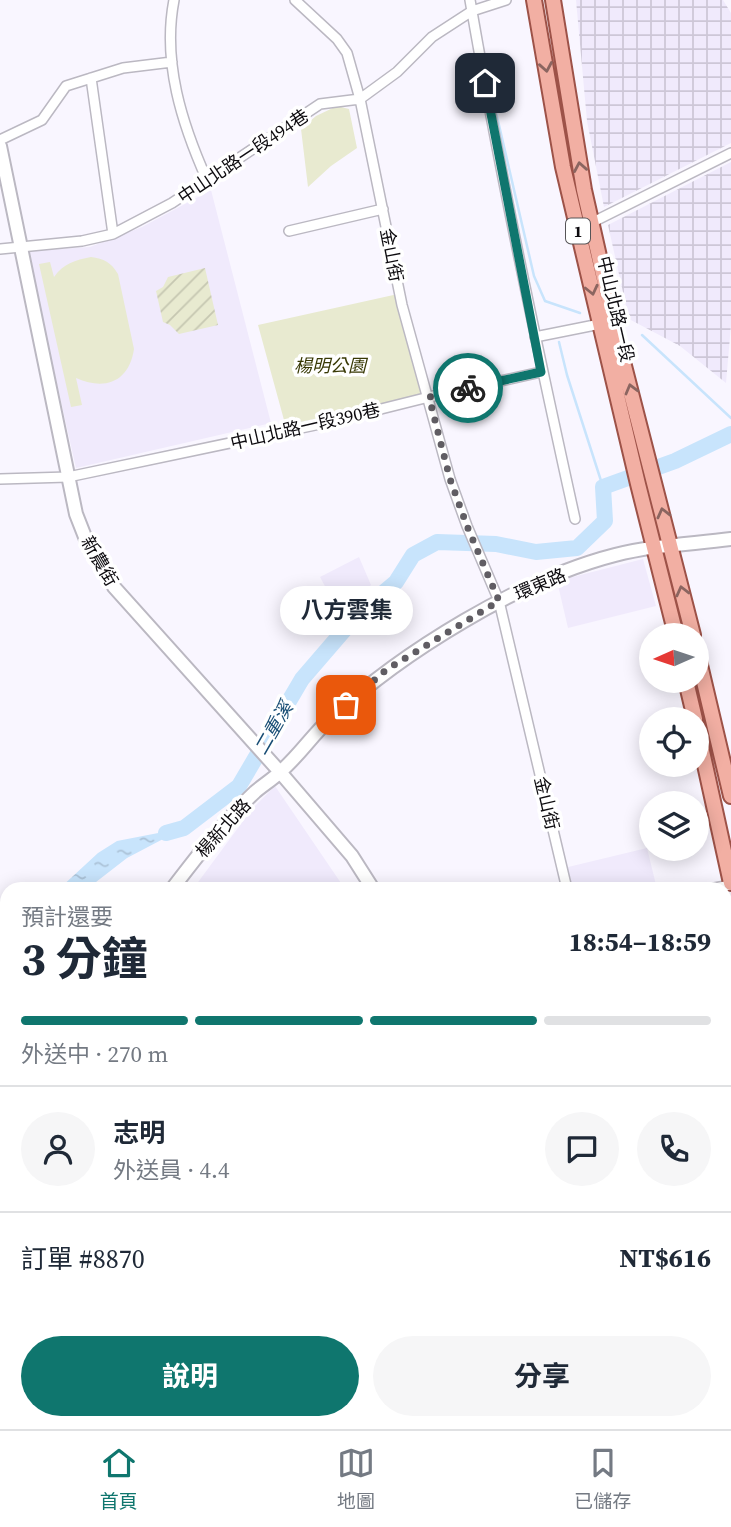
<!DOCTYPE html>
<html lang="zh-TW">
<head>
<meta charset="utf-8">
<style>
  body { margin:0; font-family:"Source Serif 4","Noto Sans TC",serif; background:#f6f6f7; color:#1f2937; height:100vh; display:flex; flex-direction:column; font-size:26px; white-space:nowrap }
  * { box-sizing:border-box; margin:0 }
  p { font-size:23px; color:#747a83 }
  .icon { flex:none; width:38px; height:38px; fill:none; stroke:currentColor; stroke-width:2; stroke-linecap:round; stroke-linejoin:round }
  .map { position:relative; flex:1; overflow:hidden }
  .sheet { position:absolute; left:0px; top:882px; width:732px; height:548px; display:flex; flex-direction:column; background:#fff; border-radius:21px 21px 0 0; box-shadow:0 4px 18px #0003 }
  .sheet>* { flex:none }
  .needle { width:46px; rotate:267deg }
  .controls { position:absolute; left:639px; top:623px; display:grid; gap:14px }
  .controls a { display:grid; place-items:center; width:70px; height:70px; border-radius:50%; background:#fff; box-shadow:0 4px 18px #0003; font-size:35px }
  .pin { position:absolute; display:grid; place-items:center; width:60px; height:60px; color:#fff; margin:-30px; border-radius:14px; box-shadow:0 4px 10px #0006 }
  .courier { position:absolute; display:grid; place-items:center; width:70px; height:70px; margin:-35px; border:5px solid #0f766e; border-radius:50%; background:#fff; color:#222; box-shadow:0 2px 9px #0007 }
  .bubble { position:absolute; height:49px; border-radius:24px; background:#fff; box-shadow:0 4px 18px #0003; font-size:23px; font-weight:700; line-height:49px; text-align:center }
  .head em { font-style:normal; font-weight:700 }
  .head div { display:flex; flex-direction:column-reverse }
  .head { display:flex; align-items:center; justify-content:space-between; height:119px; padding:0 21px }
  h1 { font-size:46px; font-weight:700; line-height:52px }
  .bar { display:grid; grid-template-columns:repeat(4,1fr); gap:10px 7px; align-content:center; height:84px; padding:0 21px }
  .bar i { height:9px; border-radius:5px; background:#e0e1e3 }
  .bar .active { background:#0f766e }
  .bar p { grid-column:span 4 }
  .line { display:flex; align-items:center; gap:18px; padding:0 21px; border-top:2px solid #e0e1e3 }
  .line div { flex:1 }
  .round { display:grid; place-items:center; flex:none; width:74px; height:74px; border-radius:37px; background:#f6f6f7 }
  .action { display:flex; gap:14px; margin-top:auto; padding:14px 21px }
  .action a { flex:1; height:80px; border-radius:42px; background:#0f766e; color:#fff; font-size:28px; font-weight:700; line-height:80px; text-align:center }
  .action a+a { background:#f6f6f7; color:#1f2937 }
  .dock { display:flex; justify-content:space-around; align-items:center; height:98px; border-top:2px solid #e0e1e3; background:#fff; font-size:19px; color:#747a83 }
  .dock a { display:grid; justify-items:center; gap:4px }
  .dock .active { color:#0f766e }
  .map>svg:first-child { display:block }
</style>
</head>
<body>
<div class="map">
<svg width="731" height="1429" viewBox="0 0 731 1429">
  <defs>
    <pattern id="industrial-grid" width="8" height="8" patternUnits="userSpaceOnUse" patternTransform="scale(1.75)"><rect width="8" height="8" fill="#f0eafc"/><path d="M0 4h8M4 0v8" fill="none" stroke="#cdc7d7"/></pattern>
    <pattern id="garden-furrows" width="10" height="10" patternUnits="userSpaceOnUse" patternTransform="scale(1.75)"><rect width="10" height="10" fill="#e8ead0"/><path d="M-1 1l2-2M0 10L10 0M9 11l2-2" fill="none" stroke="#c6c7b1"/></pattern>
    <pattern id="water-ripples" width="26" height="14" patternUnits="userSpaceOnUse" patternTransform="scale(1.75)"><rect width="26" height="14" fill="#c8e4fc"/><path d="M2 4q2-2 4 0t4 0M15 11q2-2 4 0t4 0" fill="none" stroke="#abc2d7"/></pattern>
  </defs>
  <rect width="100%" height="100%" fill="#f9f6ff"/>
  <path fill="#f0eafc" d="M211,190l60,233 -195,45 -49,-217 63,-4 52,-20z
    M359,557l12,28 -6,5 2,8 -25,20 -22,-41z
    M643,559l13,47 -88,22 -11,-47z
    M275,786l70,103h-152l59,-80z
    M647,848l10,41h-88l-5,-21z"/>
  <path fill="url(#industrial-grid)" d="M576,0h147l8,13v130l-127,64 -17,-86z
    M731,162v163l-5,58 -46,-37 -51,-27 -21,-94z"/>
  <path fill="#e8ead0" d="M337,106l12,3 8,39 -26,18 -23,21 -7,-58 15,-13z
    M91,257c13,2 20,5 27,17l16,75c-5,33 -29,42 -58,29l6,27 -11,2 -32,-143 11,-2 4,15c9,-13 21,-17 37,-20z
    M398,294l31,103 -142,34 -29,-106z"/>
  <path fill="url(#garden-furrows)" d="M205,268l13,57 -39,9 -9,-9 -7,-3 -7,-31 7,-4 5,-10z"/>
  <path fill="url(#water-ripples)" d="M184,828l-57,30 -40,31h-28l39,-36 19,-12z"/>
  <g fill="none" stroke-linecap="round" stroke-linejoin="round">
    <path stroke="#c8e4fc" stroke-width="2.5" d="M489,82l45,194 11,25 35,12
      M642,335l89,83
      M559,342l8,33 36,112
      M0,1386l7,-2"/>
    <path stroke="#c8e4fc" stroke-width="16" d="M166,833l18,-5 55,-42 63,-107 56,-65 38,-32 17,-27 24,-13 59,2 40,8 41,-4 28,-27 -2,-34 72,-26 56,-27"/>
    <defs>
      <path id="street" d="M174,0c-12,62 8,124 33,180
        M295,0l42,39 10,14 13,46 42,206 48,174 17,47 32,75 68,288
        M470,0c30,174 67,346 105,519
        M91,78l22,156
        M0,140l42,-20 24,-34 57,-18 49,-6
        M589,224l142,-71
        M289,231l94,-22
        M0,249l82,-8 31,-7 59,-31 148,-99 40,-5 37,-27 35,-35 40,-26 34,-11
        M535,337l65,-13
        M0,479l68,-2 257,-54 104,-26 112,-25
        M709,889l22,-4
        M0,980l7,-5
        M724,1107l7,-2
        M724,1176l7,-1
        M0,1373l7,-1
        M291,1423l1,6
        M644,1423l1,6"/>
      <path id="secondary" d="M0,146l76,368 11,28 27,45 166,185 72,84 21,33
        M172,889c26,-34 52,-68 83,-97 8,-7 18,-13 25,-20 19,-16 33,-38 51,-54 71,-66 190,-139 284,-163 38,-10 78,-11 116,-16
        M539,1423l1,6
        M75,1429l1,-6"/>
      <path id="primary" d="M534,0l29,167 75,317 38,151
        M553,0l31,190 38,168 71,277
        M696,648l35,148
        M686,681l9,38
        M696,724l35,159"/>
    </defs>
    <use href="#street" stroke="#bbb8c2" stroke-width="12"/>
    <use href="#secondary" stroke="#bbb8c2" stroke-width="16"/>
    <use href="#primary" stroke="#9d5248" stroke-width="18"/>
    <use href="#street" stroke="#fff" stroke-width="9"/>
    <use href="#secondary" stroke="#fff" stroke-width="12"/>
    <use href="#primary" stroke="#f2afa3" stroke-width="14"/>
  </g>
  <defs><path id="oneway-chevron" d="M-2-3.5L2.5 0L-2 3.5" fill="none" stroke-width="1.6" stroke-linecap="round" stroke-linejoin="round" transform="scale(1.75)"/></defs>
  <g stroke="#8b6560">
    <use href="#oneway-chevron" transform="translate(546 67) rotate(80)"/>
    <use href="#oneway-chevron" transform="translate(580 167) rotate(-100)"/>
    <use href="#oneway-chevron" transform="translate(592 290) rotate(77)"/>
    <use href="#oneway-chevron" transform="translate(631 389) rotate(-105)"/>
    <use href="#oneway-chevron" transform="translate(663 513) rotate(-104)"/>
    <use href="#oneway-chevron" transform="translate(682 591) rotate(-104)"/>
  </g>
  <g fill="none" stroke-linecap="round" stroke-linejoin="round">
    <path stroke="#605d63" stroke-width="7" stroke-dasharray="0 12.6" d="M346,705l40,-35 113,-69 -32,-75 -17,-47 -21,-82 39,-9"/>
    <path stroke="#0f766e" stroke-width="9" d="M468,388l73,-16 -56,-289"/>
  </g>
  <g text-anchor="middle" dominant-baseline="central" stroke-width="7" stroke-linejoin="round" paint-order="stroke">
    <rect fill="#fff" stroke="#565457" stroke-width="2" x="566" y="218.5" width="24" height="25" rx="5"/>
    <g font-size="16" font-weight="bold" fill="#0d0b0f">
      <text x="578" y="231">1</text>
    </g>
    <g font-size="18" fill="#0d0b0f" stroke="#fff">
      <text transform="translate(243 156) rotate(-34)">中山北路一段494巷</text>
      <text transform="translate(392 255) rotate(79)">金山街</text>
      <text transform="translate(616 309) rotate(77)">中山北路一段</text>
      <text transform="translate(305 426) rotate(-13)">中山北路一段390巷</text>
      <text transform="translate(100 561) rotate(60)">新農街</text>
      <text transform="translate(540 584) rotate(-23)">環東路</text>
      <text transform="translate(547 803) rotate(77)">金山街</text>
      <text transform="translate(223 828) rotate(-48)">楊新北路</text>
    </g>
    <g font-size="18" font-style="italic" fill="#383905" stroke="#fff">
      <text x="330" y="365">楊明公園</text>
    </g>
    <g font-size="19" font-style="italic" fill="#194e75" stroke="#fff">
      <text transform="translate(273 728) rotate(-60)">二重溪</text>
    </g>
  </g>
</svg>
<div class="controls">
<a><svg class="needle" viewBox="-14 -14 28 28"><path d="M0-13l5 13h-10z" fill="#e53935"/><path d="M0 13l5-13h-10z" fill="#747a83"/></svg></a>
<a><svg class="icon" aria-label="locate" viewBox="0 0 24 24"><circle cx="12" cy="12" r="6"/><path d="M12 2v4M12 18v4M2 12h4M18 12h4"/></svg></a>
<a><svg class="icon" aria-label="layers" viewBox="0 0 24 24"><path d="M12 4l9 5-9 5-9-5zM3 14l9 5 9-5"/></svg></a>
</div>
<div class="pin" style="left:346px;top:705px;background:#ea580c"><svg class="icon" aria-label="bag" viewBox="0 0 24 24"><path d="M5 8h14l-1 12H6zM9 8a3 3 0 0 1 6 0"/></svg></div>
<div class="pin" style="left:485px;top:83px;background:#1f2937"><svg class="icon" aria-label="home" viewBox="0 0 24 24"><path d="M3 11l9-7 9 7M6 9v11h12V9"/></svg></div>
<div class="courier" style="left:468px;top:388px"><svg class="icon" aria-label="bike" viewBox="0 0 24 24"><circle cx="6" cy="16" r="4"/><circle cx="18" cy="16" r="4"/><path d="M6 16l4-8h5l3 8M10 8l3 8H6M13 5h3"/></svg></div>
<div class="bubble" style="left:280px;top:586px;width:133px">八方雲集</div>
<section class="sheet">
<div class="head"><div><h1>3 分鐘</h1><p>預計還要</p></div><em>18:54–18:59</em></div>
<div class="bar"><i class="active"></i><i class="active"></i><i class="active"></i><i></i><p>外送中 · 270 m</p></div>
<div class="line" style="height:126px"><a class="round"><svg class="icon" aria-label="person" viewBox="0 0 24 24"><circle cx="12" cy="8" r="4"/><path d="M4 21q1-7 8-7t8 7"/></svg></a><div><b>志明</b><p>外送員 · 4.4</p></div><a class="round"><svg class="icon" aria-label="chat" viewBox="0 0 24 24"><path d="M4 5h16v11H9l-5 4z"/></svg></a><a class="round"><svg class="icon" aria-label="phone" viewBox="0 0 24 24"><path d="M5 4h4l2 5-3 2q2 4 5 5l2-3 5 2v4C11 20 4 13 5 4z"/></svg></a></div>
<div class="line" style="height:91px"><div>訂單 #8870</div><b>NT$616</b></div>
<div class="action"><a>說明</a><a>分享</a></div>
</section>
</div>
<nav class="dock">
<a class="active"><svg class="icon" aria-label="home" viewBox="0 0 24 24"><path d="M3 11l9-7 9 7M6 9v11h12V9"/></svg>首頁</a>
<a><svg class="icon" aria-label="map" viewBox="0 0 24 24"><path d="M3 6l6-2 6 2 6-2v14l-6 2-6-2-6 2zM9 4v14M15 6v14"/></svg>地圖</a>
<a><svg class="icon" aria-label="saved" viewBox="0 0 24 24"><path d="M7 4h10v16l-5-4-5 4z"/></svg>已儲存</a>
</nav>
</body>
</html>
